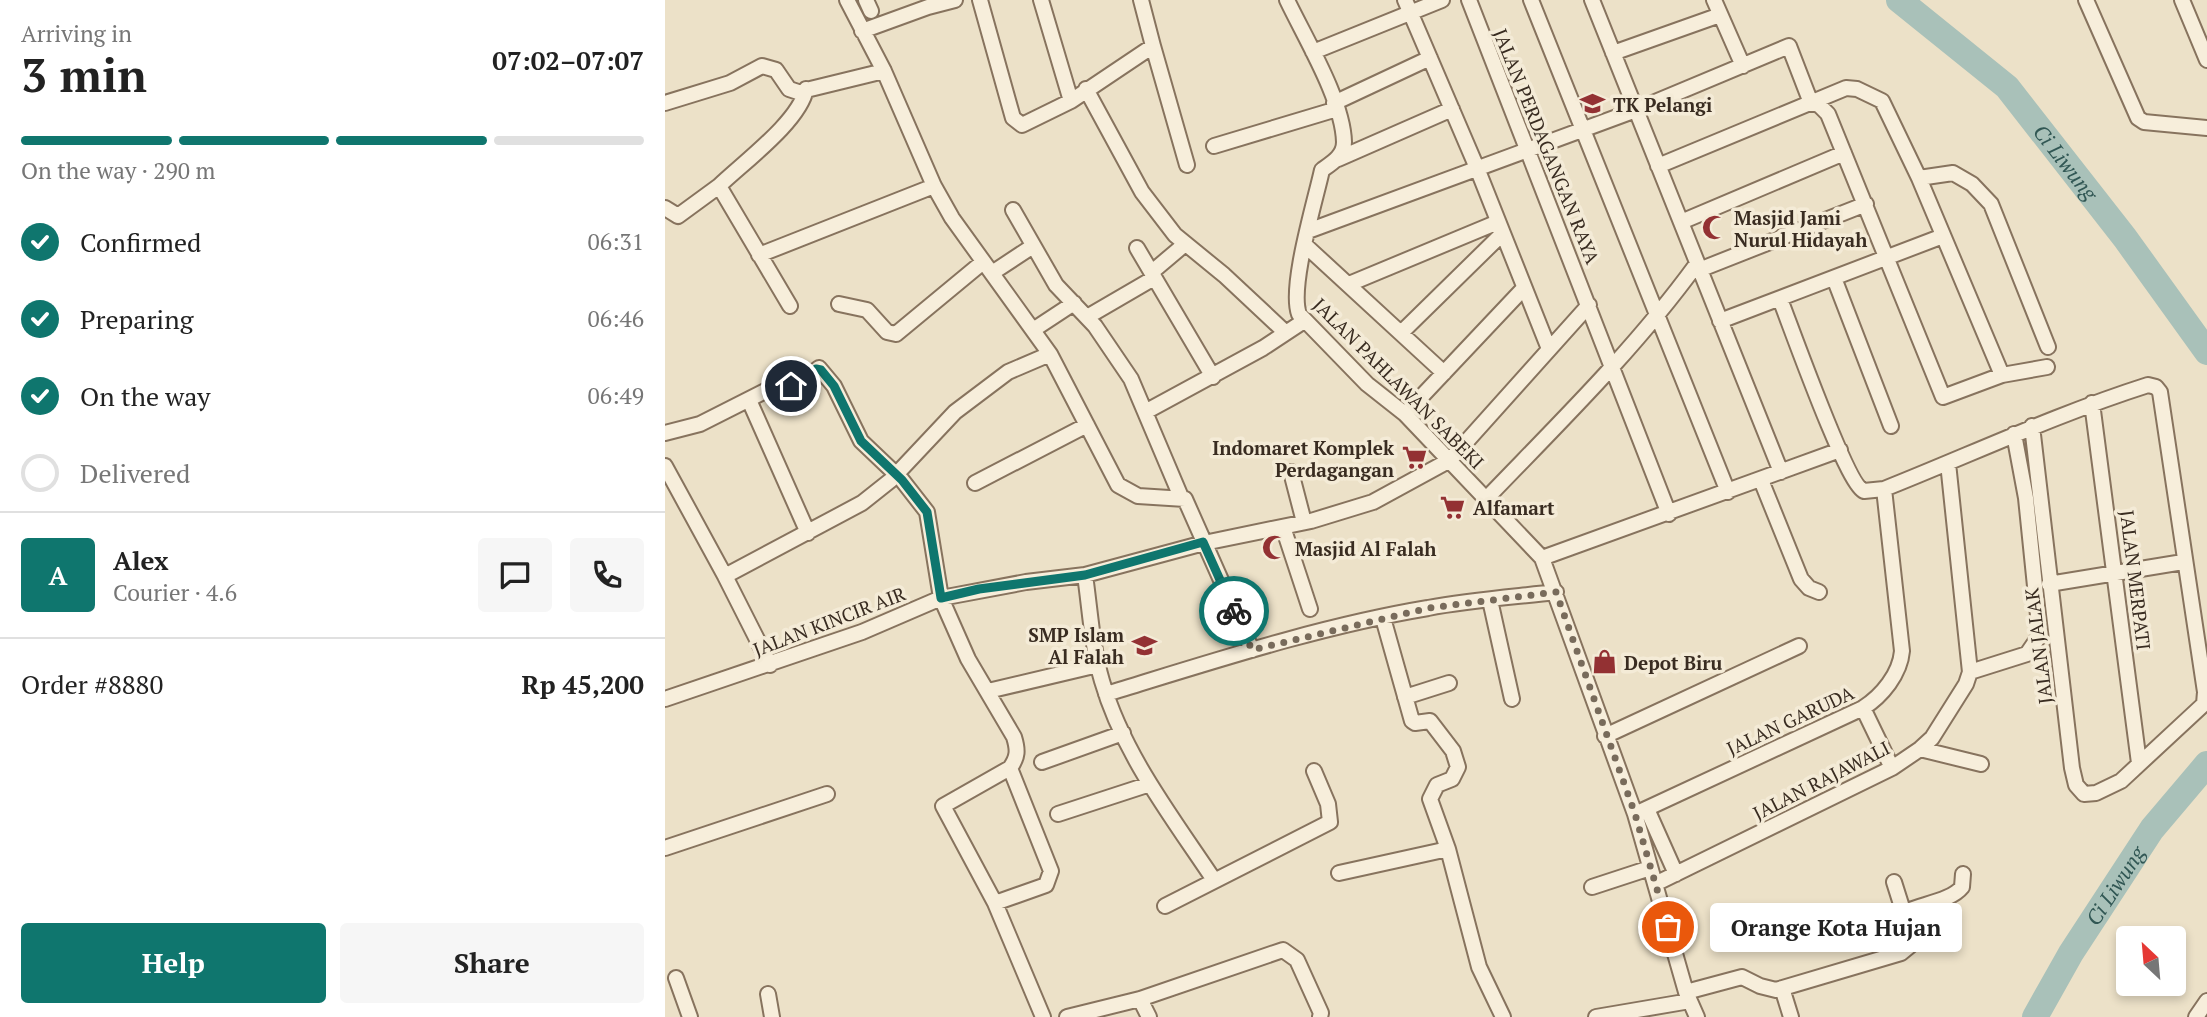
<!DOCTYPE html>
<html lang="en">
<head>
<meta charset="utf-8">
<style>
  body { margin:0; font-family:"PT Serif",serif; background:#f6f6f6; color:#222; height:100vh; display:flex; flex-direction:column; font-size:26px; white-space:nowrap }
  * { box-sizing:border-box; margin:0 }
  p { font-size:23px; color:#767676 }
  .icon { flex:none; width:38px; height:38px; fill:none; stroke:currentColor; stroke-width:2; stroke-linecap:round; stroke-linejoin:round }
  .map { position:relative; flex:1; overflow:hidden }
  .drawer { display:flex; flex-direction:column; background:#fff; width:665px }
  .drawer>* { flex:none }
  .needle { width:46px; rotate:334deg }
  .tools { position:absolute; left:1451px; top:926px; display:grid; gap:14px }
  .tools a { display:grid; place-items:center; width:70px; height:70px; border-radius:7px; background:#fff; box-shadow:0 4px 10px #0003; font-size:35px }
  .pin { position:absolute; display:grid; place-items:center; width:60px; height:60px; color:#fff; margin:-30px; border:4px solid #fff; border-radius:50%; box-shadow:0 2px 7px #0007 }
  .courier { position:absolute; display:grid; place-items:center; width:70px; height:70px; margin:-35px; border:5px solid #0f766e; border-radius:50%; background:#fff; color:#222; box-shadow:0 2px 9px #0007 }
  .bubble { position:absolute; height:49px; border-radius:7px; background:#fff; box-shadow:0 4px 10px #0003; font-size:23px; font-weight:700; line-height:49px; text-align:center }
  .head em { font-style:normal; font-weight:700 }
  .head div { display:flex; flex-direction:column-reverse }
  .head { display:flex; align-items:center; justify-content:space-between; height:119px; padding:0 21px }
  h1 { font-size:46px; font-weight:700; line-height:52px }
  .bar { display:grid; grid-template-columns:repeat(4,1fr); gap:10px 7px; align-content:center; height:84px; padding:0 21px }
  .bar i { height:9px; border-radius:5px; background:#e0e0e0 }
  .bar .selected { background:#0f766e }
  .bar p { grid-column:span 4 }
  .line { display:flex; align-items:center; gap:18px; padding:0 21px; border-top:2px solid #e0e0e0 }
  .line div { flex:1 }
  .round { display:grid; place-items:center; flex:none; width:74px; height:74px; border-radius:7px; background:#f6f6f6 }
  ol { padding:0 21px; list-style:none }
  li { display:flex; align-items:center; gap:21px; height:77px }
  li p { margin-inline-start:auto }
  li .icon { padding:7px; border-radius:50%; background:#0f766e; color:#fff; stroke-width:4 }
  li:last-child { color:#767676 }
  li i { width:38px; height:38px; border:4px solid #e0e0e0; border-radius:50% }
  .primary-button { display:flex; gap:14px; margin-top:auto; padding:14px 21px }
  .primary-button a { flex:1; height:80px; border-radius:7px; background:#0f766e; color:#fff; font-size:28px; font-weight:700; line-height:80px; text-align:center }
  .primary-button a+a { background:#f6f6f6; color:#222 }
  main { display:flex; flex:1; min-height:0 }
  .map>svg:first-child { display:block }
</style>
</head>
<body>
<main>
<section class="drawer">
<div class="head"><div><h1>3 min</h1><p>Arriving in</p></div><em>07:02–07:07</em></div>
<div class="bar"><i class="selected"></i><i class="selected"></i><i class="selected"></i><i></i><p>On the way · 290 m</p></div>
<ol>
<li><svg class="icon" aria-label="check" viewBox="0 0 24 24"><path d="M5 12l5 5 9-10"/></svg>Confirmed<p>06:31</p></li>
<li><svg class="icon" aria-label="check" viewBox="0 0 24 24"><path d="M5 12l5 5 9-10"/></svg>Preparing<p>06:46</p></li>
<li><svg class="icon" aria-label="check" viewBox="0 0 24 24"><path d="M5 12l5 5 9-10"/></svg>On the way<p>06:49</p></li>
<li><i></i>Delivered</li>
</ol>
<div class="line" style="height:126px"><b class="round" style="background:#0f766e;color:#fff">A</b><div><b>Alex</b><p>Courier · 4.6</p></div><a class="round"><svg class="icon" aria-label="chat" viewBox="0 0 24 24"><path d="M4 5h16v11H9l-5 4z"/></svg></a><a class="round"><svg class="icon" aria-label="phone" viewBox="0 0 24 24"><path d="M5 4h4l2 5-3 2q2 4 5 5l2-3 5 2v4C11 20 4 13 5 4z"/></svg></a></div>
<div class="line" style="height:91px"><div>Order #8880</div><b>Rp 45,200</b></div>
<div class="primary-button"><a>Help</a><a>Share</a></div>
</section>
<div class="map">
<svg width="1542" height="1017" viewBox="0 0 1542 1017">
  <rect width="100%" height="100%" fill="#ece1c8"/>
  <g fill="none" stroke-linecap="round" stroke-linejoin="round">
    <g stroke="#a9c1b9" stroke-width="26">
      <path id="s1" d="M1234,0l108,87 118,151 82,114"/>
      <path id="s2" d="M1370,1017l36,-64 81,-124 55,-65"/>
    </g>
    <defs>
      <path id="minor" d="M182,0l37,71 50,115 18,32 98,136 68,131 20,11 47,3 67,151
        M201,0l5,11
        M315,0l33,118 9,7 49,-24 82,-55 -12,-46
        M376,0l30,101
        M622,0c18,38 56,100 57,142 0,14 -12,21 -22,28 -7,32 -33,117 -23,144l68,70 38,30 137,144 93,256 51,178 11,25
        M740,0l72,168 72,181
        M804,0l200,514
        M866,0l197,492
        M927,0l189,472
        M1049,0l29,66
        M1421,0l52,118 6,4 63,6
        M1517,0l25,60
        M197,31l66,-24 27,-7
        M488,46l34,119
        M648,52l129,-52
        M948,53l107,-38
        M421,89l56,103 33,43 49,40 62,58
        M0,103l65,-20 32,-17 14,4 13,19 9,3 86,-21
        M669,103l96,-45
        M549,146l123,-37
        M673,159l114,-50
        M993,166l188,-78 11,1 25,12 37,77 83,197
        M1254,178l34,-5 19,11 19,20 57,143
        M0,208l13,8 41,-30
        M348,210l43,75 39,41 36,53 50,118
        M1016,222l163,-69
        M643,231l328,-121 153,-64 22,57 8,2 9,9 115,283 59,-22 45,-8
        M641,246l138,127
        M472,248l76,129
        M94,255l175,-69
        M1034,270l167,-66
        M487,272l33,-28
        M327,273l41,-27
        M1169,278l57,148
        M684,284l149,-62
        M1115,299c11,28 67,186 84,192l20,-2c88,-35 173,-75 264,-104l8,2 4,5 45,300 -1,12 -83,77 -25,12 -12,1 -8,-9 -4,-17 -40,-342
        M174,304l28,6 20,22 9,2 87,-72
        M125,306l-71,-120c25,-24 81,-65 87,-97
        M422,317l67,-39
        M1055,321l223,-85
        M368,330l41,-27
        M736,333l101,-99
        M84,400l59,133
        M1427,403l47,360
        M482,411l116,-63 41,-27
        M740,414l119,-126
        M0,433l35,-9 85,-43 6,4 8,-1 20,-16 15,18 27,55 41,39 25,32 14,86 27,61 46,78c4,13 4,20 -4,31l41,103 -5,14 -51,18 48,114
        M0,466l60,110
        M626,472l13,50
        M1096,480l40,99 8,9 10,4
        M310,483l112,-58
        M821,499c73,-76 148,-149 210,-234
        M618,527l27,82
        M877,558l298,-108
        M420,575c5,35 7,72 17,106 21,73 70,136 112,199
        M1384,584l134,-22
        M825,600l22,99
        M718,618l29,103 3,2 15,-2 23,30 5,16 -6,12 -15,6 -7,14 18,50 31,118 24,50
        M105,665l-45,-89 137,-73 29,-23 64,-68 53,-40 42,-18
        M1305,672l57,-18 13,-19 -14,-137 -12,-64
        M323,691l110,-26
        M441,694c105,-32 214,-68 322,-86 42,-8 85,-11 128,-16
        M740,697l44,-14
        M0,699l197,-67 79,-34 85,-16 59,-7 119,-32 107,-22 62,-19 77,-42 139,-155
        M1198,708l29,60
        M940,736l194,-90
        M1255,749l61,15
        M377,762l81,-29
        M982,809l29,65
        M393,814l92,-30
        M970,814l228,-106c19,-12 37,-34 39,-57l-18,-162
        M0,848l162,-54
        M674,873l109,-24
        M990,884l237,-116 28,-19 12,-11 34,-54 4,-12 -22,-209
        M927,887l58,-19
        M330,903l-52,-97 67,-38
        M500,906l165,-84 -2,-18 -14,-33
        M1240,912c17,-8 46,-11 57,-25l1,-13
        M11,978l14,39
        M1117,988l9,29
        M1021,992l56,-15 18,9 16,4 125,-37 11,-9 -1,-8 -17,-54
        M103,994l4,23
        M475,999l9,18
        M402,1017l73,-18 143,-49 14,10 24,53 -1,4
        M931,1017l94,-16
        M1531,1017l11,-16"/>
    </defs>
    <use href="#minor" stroke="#87735e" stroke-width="18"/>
    <use href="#minor" stroke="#f7eedb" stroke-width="14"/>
  </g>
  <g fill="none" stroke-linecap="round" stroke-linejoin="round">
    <path stroke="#786b5b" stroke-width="7" stroke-dasharray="0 12.6" d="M569,611l18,39 177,-42 127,-16 79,222 33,113"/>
    <path stroke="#0f766e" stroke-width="9" d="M126,386l8,-2 17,-15 5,1 13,16 27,55 41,39 25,32 14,86 38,-9 106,-14 118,-33 31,69"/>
  </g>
  <defs>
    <symbol id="school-bare" viewBox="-9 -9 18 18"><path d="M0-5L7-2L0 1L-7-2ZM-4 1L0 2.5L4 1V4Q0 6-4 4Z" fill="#933133" stroke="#f4ebd7" stroke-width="2.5" paint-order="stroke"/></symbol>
    <symbol id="mosque-bare" viewBox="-9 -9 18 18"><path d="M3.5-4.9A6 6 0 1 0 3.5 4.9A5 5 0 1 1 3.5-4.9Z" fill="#933133" stroke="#f4ebd7" stroke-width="2.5" paint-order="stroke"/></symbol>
    <symbol id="supermarket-bare" viewBox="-9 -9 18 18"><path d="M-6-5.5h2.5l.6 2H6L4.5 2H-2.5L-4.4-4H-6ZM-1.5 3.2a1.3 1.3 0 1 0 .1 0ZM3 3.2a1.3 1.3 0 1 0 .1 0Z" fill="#933133" stroke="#f4ebd7" stroke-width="2.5" paint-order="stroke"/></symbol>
    <symbol id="shop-bare" viewBox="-9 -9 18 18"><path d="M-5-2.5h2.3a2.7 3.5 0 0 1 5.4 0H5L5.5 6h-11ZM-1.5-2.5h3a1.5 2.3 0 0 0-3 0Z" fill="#933133" stroke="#f4ebd7" stroke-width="2.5" paint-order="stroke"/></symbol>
  </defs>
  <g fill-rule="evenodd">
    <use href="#school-bare" x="910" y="86" width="35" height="35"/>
    <use href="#mosque-bare" x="1032" y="210" width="35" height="35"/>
    <use href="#supermarket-bare" x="732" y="440" width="35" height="35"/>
    <use href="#supermarket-bare" x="770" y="490" width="35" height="35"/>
    <use href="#mosque-bare" x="592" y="530" width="35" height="35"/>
    <use href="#school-bare" x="462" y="628" width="35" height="35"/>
    <use href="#shop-bare" x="922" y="644" width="35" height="35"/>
  </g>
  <g text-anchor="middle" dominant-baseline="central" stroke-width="7" stroke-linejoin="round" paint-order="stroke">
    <g font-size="19" font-weight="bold" fill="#392c21" stroke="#f4ebd7" text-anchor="start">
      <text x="948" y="104">TK Pelangi</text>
      <text x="1069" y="217">Masjid Jami<tspan x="1069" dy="22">Nurul Hidayah</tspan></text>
      <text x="729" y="447" text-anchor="end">Indomaret Komplek<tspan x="729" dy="22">Perdagangan</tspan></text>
      <text x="808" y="507">Alfamart</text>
      <text x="630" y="548">Masjid Al Falah</text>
      <text x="459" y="634" text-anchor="end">SMP Islam<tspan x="459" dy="22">Al Falah</tspan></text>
      <text x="959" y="662">Depot Biru</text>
    </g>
    <g font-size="19" fill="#392c21" stroke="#f4ebd7">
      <text transform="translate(882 146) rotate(68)">JALAN PERDAGANGAN RAYA</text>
      <text transform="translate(734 383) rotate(45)">JALAN PAHLAWAN SABEKI</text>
      <text transform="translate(1471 580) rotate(83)">JALAN MERPATI</text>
      <text transform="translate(164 621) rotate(-21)">JALAN KINCIR AIR</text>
      <text transform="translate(1373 646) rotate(-97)">JALAN JALAK</text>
      <text transform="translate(1125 720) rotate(-25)">JALAN GARUDA</text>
      <text transform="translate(1156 780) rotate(-27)">JALAN RAJAWALI</text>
    </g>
    <g font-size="21" font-style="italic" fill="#315754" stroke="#f4ebd7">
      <text stroke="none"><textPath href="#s1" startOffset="234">Ci Liwung</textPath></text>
      <text stroke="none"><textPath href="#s2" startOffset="154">Ci Liwung</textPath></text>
    </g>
  </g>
</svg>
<div class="tools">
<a><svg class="needle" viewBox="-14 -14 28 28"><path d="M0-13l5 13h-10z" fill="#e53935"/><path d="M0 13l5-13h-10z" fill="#767676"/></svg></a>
</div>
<div class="pin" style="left:1003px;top:927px;background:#ea580c"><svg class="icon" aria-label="bag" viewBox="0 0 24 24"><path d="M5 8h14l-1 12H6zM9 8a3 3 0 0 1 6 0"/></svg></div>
<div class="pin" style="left:126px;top:386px;background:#1f2937"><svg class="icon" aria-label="home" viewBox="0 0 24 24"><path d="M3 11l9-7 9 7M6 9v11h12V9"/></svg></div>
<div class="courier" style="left:569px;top:611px"><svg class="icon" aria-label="bike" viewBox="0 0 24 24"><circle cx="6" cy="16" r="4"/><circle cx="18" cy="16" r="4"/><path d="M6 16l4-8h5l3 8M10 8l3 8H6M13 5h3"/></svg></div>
<div class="bubble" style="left:1045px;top:903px;width:252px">Orange Kota Hujan</div>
</div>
</main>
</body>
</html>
